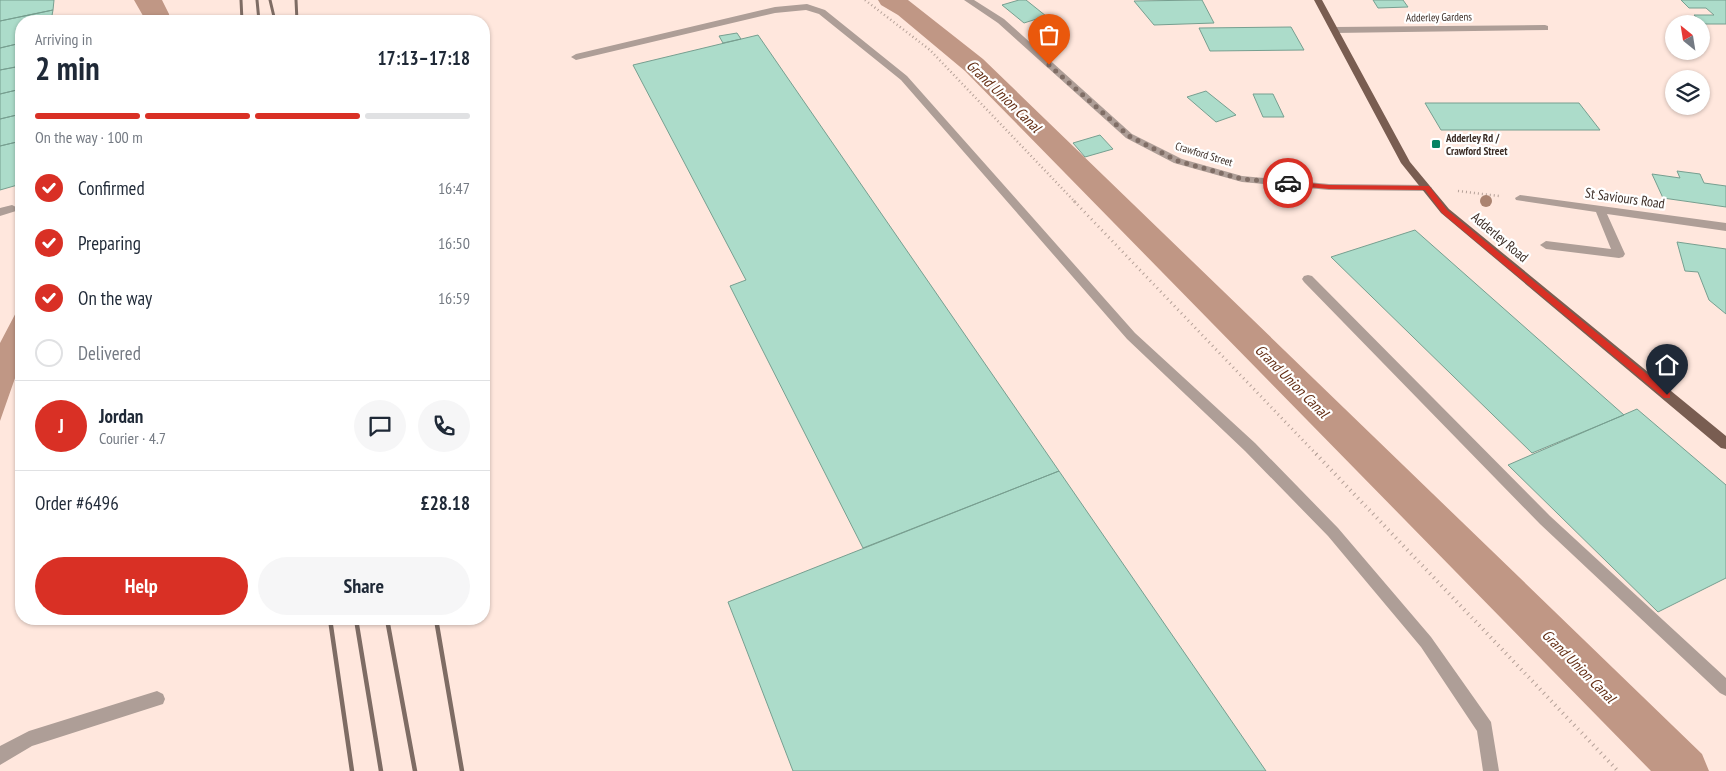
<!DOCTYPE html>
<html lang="en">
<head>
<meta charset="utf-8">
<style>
  body { margin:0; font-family:"PT Sans Narrow",sans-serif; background:#f6f6f7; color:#1f2937; height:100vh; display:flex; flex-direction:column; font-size:19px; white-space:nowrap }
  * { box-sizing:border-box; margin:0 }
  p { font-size:16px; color:#747a83 }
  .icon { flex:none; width:28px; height:28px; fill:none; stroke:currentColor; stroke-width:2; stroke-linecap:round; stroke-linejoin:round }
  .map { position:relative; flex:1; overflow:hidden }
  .side { position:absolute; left:15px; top:15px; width:475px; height:610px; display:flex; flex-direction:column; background:#fff; border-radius:20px; box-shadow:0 1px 4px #0004 }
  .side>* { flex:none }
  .needle { width:32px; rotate:330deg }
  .tools { position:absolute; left:1665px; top:15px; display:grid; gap:10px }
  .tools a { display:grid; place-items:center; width:45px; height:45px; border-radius:50%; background:#fff; box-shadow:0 1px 4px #0004; font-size:25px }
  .pin { position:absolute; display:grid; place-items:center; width:42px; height:42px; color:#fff; margin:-51px -21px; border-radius:50% 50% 50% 0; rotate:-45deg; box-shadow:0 0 5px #0007 }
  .pin .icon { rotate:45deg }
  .courier { position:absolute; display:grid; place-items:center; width:50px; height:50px; margin:-25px; border:4px solid #d93025; border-radius:50%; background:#fff; color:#222; box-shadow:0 1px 6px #0007 }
  .headline em { font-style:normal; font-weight:700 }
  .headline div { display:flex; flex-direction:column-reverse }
  .headline { display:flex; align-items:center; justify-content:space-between; height:85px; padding:0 20px }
  h1 { font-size:32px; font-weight:700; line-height:38px }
  .bar { display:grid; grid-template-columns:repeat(4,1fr); gap:8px 5px; align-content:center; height:60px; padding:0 20px }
  .bar i { height:6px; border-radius:4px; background:#e0e1e3 }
  .bar .on { background:#d93025 }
  .bar p { grid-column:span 4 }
  .line { display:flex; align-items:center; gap:12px; padding:0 20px; border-top:1px solid #e0e1e3 }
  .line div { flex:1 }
  .round { display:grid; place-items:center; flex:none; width:52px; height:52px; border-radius:26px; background:#f6f6f7 }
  ol { padding:0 20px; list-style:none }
  li { display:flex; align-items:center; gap:15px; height:55px }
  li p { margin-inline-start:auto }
  li .icon { padding:5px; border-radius:50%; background:#d93025; color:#fff; stroke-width:4 }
  li:last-child { color:#747a83 }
  li i { width:28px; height:28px; border:2px solid #e0e1e3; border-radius:50% }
  .action { display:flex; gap:10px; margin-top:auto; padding:10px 20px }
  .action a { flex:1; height:58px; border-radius:30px; background:#d93025; color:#fff; font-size:20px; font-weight:700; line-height:58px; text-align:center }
  .action a+a { background:#f6f6f7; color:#1f2937 }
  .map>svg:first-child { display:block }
</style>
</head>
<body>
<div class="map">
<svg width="1726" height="771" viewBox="0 0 1726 771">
  <rect width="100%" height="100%" fill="#ffe7dd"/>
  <path fill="#c09785" d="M134,0h28l7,14 1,7h-24z
    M21,303v58l-21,60v-78z"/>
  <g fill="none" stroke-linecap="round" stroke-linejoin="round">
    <path fill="#c09785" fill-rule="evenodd" d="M878,0h30l75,59 719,695 7,17h-58l-686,-700 -67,-56 -17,-10z"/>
  </g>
  <path fill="#acdcca" stroke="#779f90" d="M0,0h54l-1,10 -53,11z
    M1019,0h7l20,16 -22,7 -22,-18z
    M1202,0l12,23 -60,2 -20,-24z
    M1373,0h30l5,7 -30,1z
    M1681,0h45v24h-22l-10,-9h20l-8,-7h-17z
    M53,10l-2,11h-30v22l-21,5v-27z
    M1291,27l13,23 -94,1 -11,-23z
    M737,33l4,6 -18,4 -4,-7z
    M758,35l301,436 -196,77 -133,-262 16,-6 -113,-215z
    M21,43v23l-21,4v-22z
    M21,66v23l-21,5v-24z
    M21,89v25l-21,5v-25z
    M1206,91l30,24 -20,7 -29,-25z
    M1253,94h20l11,23h-21z
    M1425,103h154l21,27h-159z
    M21,114v27l-21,5v-27z
    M1100,135l13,14 -28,8 -12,-14z
    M21,141v43l-21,6v-44z
    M1677,171l23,3 4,9 22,3v21l-63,-9 -11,-24 28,4z
    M1415,230l209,185 -92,38 -201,-196z
    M1677,242l49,7v65l-17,-14 -11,-28 -13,-1z
    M1637,409l89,76v93l-68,34 -150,-147z
    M1059,471l207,300h-473l-65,-169z"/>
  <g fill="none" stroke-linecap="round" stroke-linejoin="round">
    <path stroke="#b5a198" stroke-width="2.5" stroke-dasharray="1 3" stroke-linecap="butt" d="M865,0l65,50 146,153
      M1458,191l41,5"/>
    <path stroke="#b5a198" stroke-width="3" stroke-dasharray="1 4" stroke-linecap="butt" d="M1074,201l243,254"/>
    <path stroke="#b5a198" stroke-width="4" stroke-dasharray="1 4.5" stroke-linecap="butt" d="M1316,454l302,317"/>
    <path fill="#ae9e97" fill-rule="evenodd" d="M964,0h10l30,19 128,115 50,25 60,17 87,8 98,1 5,3 -5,3 -98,-1 -87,-8 -68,-19 -48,-25 -128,-115z
      M807,4l18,6 82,66 228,257 120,110 83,85 93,109 60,85 8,49h-16l-6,-40 -56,-84 -93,-111 -83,-85 -118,-112 -226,-259 -82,-66 -13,-4 -31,3 -199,47 -5,-3 5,-3 199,-47z
      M1545,25l3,1v4l-214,3 -4,-3 4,-3z
      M1520,195l206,28v8l-119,-17 18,40 -2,3 -4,1 -73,-9 -6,-4 6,-4 65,8 -15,-37 -80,-12 -1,-2z
      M12,205l4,2 1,2 -1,2 -16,5v-8z
      M1308,275l4,1 238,240 176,162v18l-6,-3 -180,-169 -236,-242 -2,-3 2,-3z
      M157,691l6,3 2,5 -2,5 -131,42 -32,19v-19l29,-15z"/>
    <path fill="#795d51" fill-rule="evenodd" d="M1314,0h8l88,162 39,47 277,227v13l-5,-1 -280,-235 -40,-50z"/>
    <path stroke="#7e6c64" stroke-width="3" d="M241,0l1,21
      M257,0l2,21
      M270,0l5,21
      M296,0l1,21"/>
    <path stroke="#7e6c64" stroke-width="4.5" d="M330,619l22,152
      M356,619l25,152
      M387,619l28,152
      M436,619l26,152"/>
  </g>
  <circle fill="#ab8370" cx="1486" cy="201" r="6"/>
  <path fill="#d93025" d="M1288,181l41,4 100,1 18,24 223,183v5h-6l-222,-185 -17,-23 -96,-1 -43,-4v-3z"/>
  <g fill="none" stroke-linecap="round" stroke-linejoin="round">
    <path stroke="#806e66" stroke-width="5" stroke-dasharray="0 9" d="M1049,65l80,71 49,25 64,18 46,4"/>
  </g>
  <rect fill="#038465" stroke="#fff" stroke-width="2" x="1431" y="139" width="10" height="10" rx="2.5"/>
  <g text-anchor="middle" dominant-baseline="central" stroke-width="4.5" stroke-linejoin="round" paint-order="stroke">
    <g font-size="11" fill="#3c2d26" stroke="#fff">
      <text transform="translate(1439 17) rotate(-1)">Adderley Gardens</text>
      <text transform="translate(1204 154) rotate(17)">Crawford Street</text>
    </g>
    <g font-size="11" font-weight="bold" fill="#3c2d26" stroke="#fff" text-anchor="start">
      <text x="1446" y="138">Adderley Rd /<tspan x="1446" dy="13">Crawford Street</tspan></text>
    </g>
    <g font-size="14" fill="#3c2d26" stroke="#fff">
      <text transform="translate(1625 198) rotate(8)">St Saviours Road</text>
      <text transform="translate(1500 237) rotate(40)">Adderley Road</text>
    </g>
    <g font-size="15" font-style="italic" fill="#652f15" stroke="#fff">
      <text transform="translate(1004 96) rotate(44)">Grand Union Canal</text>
      <text transform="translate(1292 381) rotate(45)">Grand Union Canal</text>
      <text transform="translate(1579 666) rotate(45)">Grand Union Canal</text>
    </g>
  </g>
</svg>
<div class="tools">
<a><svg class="needle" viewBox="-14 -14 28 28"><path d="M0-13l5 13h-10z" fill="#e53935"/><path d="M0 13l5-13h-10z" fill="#747a83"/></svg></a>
<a><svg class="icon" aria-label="layers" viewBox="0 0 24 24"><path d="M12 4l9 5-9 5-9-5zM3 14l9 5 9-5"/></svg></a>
</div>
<div class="pin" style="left:1049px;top:65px;background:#ea580c"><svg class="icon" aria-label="bag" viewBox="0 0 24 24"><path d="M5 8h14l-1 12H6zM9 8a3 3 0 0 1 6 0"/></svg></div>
<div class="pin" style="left:1667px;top:395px;background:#1f2937"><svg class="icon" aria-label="home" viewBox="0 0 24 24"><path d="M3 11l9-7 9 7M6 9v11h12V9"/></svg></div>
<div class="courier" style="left:1288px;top:183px"><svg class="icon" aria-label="car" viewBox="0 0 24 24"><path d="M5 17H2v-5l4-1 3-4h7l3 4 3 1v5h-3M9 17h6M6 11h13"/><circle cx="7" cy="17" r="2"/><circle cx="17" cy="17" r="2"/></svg></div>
<section class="side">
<div class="headline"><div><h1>2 min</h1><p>Arriving in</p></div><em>17:13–17:18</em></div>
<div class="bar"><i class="on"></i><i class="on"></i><i class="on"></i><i></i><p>On the way · 100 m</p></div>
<ol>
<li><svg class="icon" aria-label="check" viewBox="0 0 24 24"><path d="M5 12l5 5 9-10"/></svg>Confirmed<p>16:47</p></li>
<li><svg class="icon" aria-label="check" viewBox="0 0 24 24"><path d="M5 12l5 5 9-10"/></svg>Preparing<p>16:50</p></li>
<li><svg class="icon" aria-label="check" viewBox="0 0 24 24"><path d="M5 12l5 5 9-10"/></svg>On the way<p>16:59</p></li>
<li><i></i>Delivered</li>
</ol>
<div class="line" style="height:90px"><b class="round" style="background:#d93025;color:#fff">J</b><div><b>Jordan</b><p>Courier · 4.7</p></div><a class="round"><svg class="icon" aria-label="chat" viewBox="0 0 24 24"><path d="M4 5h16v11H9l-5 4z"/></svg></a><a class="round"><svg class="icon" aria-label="phone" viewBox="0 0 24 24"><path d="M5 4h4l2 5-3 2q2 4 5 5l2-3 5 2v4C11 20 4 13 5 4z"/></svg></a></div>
<div class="line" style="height:65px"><div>Order #6496</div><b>£28.18</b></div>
<div class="action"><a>Help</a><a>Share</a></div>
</section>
</div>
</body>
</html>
